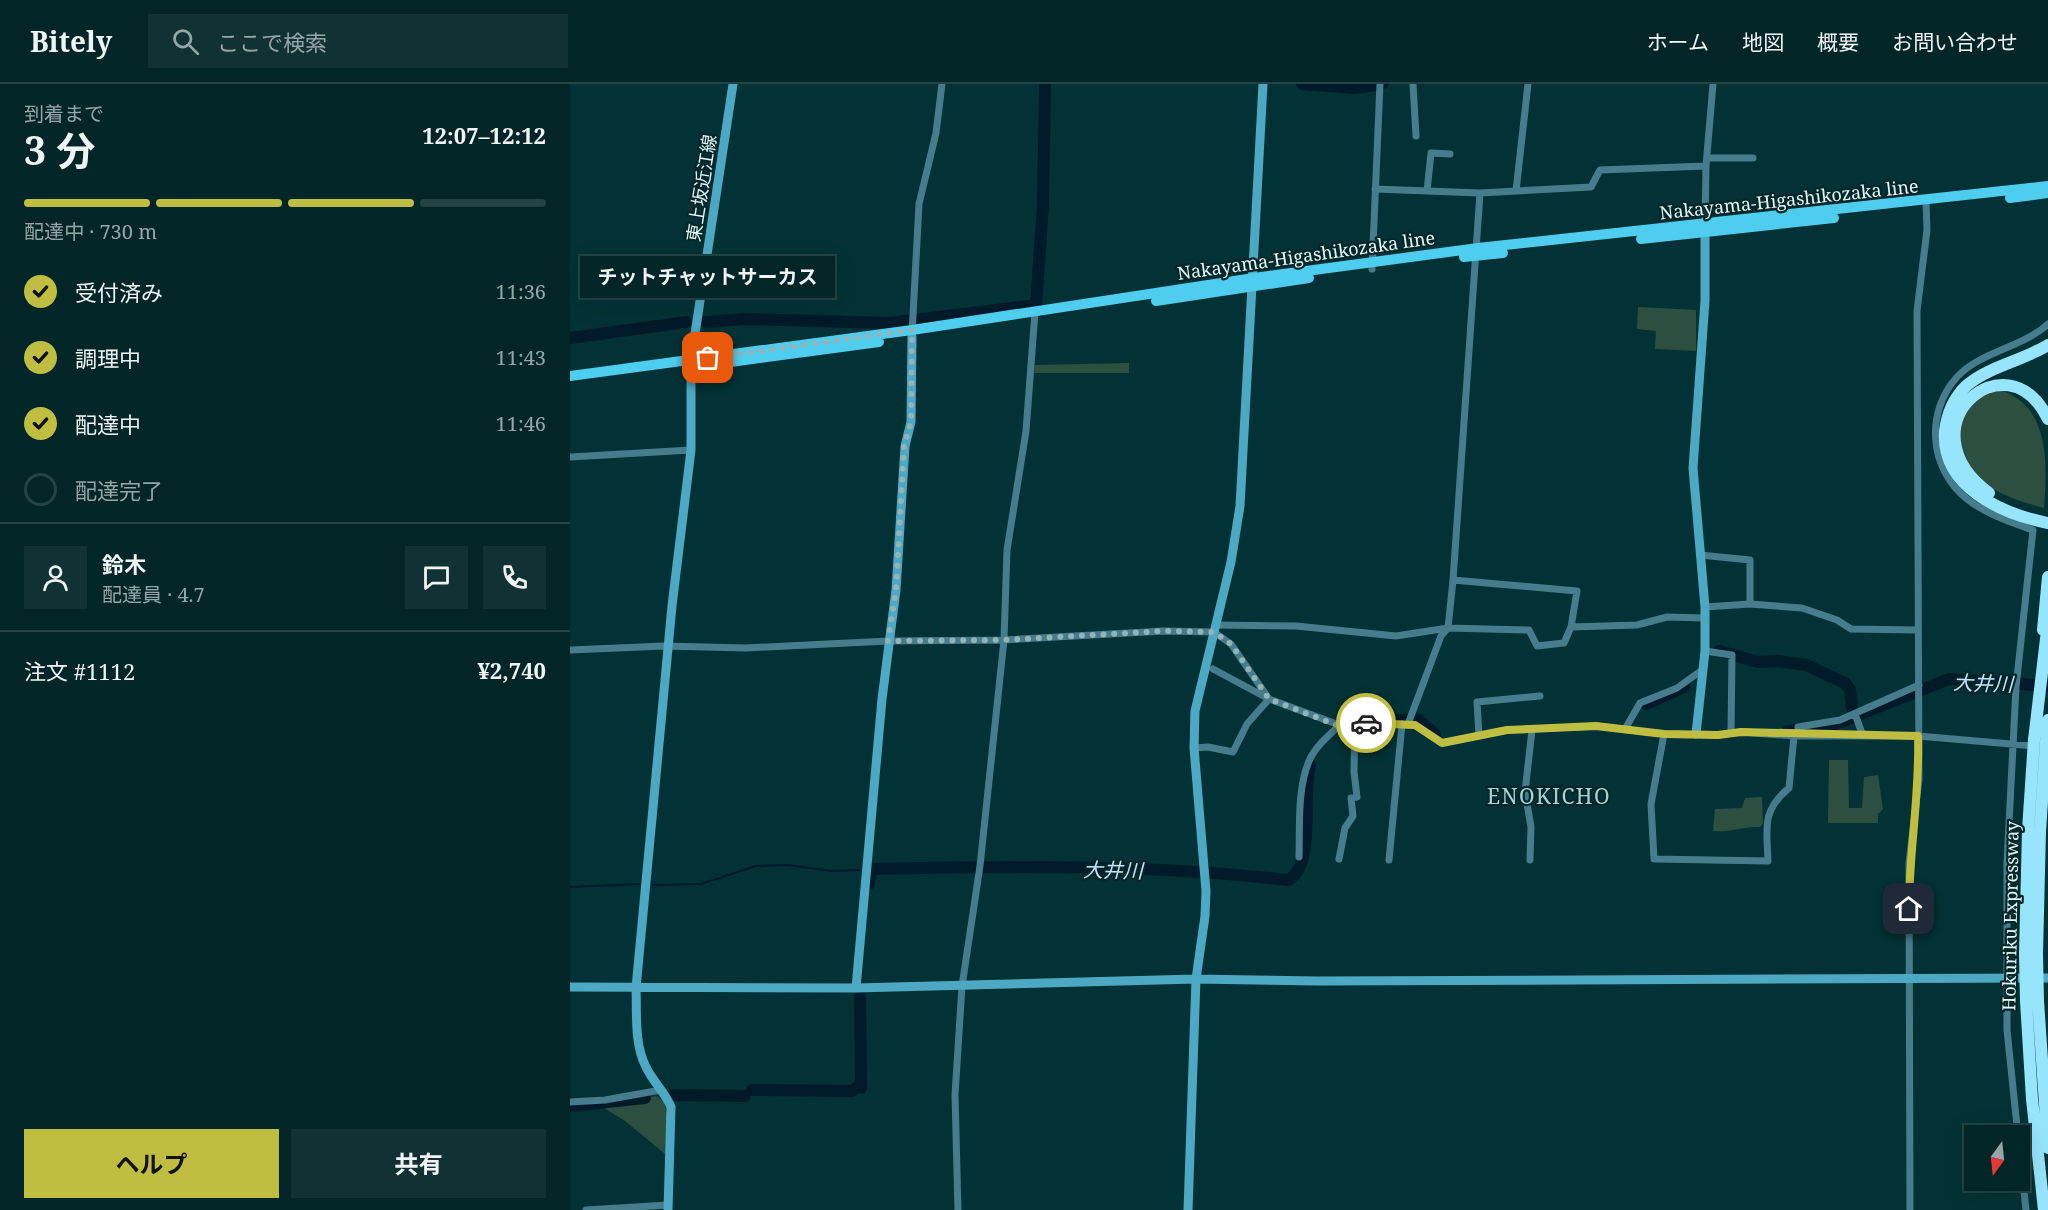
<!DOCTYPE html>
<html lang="ja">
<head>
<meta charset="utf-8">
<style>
  body { margin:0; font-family:"Noto Serif","Noto Sans JP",serif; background:#103234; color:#f1f3f6; height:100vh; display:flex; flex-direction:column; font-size:22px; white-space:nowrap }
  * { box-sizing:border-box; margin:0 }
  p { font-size:20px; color:#96a5a8 }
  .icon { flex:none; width:33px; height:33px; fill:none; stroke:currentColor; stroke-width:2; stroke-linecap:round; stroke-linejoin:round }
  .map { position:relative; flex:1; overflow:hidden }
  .panel { display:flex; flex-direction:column; background:#022628; width:570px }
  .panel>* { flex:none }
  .needle { width:39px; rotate:195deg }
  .tools { position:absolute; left:1394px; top:1041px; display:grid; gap:12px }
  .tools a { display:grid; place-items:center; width:66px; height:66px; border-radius:0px; background:#022628; box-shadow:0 6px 24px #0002,0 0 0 2px #234345; font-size:30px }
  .pin { position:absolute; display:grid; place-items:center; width:51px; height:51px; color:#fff; margin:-26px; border-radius:12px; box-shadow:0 3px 9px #0006 }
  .courier { position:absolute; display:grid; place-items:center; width:60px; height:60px; margin:-30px; border:4px solid #c0be41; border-radius:50%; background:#fff; color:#222; box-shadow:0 2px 8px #0007 }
  .bubble { position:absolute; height:42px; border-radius:0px; background:#022628; box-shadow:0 6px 24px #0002,0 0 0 2px #234345; font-size:20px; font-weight:700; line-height:42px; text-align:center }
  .headline em { font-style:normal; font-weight:700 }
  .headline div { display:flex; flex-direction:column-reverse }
  .headline { display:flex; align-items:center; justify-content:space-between; height:102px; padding:0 24px }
  h1 { font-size:39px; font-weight:700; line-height:45px }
  .bar { display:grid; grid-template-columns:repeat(4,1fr); gap:9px 6px; align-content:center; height:72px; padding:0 24px }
  .bar i { height:8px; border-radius:4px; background:#234345 }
  .bar .selected { background:#c0be41 }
  .bar p { grid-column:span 4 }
  .line { display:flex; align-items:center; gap:15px; padding:0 24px; border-top:2px solid #234345 }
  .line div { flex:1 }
  .round { display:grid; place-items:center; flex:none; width:63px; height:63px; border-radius:0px; background:#103234 }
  ol { padding:0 24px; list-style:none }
  li { display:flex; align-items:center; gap:18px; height:66px }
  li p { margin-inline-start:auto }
  li .icon { padding:6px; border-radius:50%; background:#c0be41; color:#111; stroke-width:4 }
  li:last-child { color:#96a5a8 }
  li i { width:33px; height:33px; border:3px solid #234345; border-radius:50% }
  .cta { display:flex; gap:12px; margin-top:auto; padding:12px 24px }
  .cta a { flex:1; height:69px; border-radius:0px; background:#c0be41; color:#111; font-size:24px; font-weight:700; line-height:69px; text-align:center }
  .cta a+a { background:#103234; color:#f1f3f6 }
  header { display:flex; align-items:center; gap:36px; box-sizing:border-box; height:84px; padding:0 30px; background:#022628; border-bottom:2px solid #234345 }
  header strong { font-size:28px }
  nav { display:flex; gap:33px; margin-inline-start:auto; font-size:21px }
  .search { width:420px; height:54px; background:#103234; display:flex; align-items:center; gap:15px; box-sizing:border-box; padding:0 21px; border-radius:0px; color:#96a5a8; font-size:22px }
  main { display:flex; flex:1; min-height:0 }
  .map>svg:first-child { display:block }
</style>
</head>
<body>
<header>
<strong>Bitely</strong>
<div class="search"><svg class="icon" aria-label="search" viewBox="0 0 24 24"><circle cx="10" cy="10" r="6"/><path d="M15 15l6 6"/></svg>ここで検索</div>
<nav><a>ホーム</a><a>地図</a><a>概要</a><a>お問い合わせ</a></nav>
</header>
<main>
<section class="panel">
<div class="headline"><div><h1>3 分</h1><p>到着まで</p></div><em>12:07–12:12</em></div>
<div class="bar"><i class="selected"></i><i class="selected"></i><i class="selected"></i><i></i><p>配達中 · 730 m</p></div>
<ol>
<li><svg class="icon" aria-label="check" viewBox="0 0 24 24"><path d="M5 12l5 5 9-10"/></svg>受付済み<p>11:36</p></li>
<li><svg class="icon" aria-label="check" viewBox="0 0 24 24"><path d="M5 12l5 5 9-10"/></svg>調理中<p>11:43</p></li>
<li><svg class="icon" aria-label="check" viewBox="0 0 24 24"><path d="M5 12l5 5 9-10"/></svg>配達中<p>11:46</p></li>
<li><i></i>配達完了</li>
</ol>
<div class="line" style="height:108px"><a class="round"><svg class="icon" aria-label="person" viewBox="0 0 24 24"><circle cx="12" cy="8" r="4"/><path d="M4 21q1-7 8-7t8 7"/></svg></a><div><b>鈴木</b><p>配達員 · 4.7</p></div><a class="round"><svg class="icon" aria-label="chat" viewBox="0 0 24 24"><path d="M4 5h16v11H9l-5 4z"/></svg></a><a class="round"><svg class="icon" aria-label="phone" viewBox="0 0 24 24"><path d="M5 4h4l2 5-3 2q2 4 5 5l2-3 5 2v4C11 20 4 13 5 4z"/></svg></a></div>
<div class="line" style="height:78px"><div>注文 #1112</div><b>¥2,740</b></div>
<div class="cta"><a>ヘルプ</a><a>共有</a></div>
</section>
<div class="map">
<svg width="1478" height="1126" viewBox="0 0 1478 1126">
  <rect width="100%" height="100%" fill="#023235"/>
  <path fill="#2c4f3f" d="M1068,223l58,3v41l-41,-2 1,-18 -19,-2z
    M559,279v10h-95l1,-8z
    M1430,306c48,15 48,69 44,118 -35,-9 -78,-24 -84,-66 0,-4 -2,-10 -1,-14 2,-9 11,-21 15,-29z
    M1259,676h19l1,48h13l2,-31 14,-2 5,34 -5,5v9h-50z
    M1192,713l1,26 -3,4c-17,-1 -30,6 -47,4l2,-22 27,-1 3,-10z
    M86,1012l8,5 3,13 -2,40 -40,-33 -21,-13v-3z"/>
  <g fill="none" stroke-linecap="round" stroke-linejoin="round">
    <path stroke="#001a2a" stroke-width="2" d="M83,801l48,-1 55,-18 32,-1 43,6 28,-1
      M0,803l69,-3"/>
    <path stroke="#001a2a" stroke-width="12" d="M732,0l52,4 28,-4
      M136,238l41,-3 142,4 147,-18 7,-100 2,-121
      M0,254l116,-16
      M1149,567l39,11 21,-1 27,4 39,18 5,7 2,18
      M1076,620l38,-17
      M782,636h66l17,14
      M1218,647l43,-5 118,-47 99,7
      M299,800l2,-15c138,-3 279,-5 417,11 28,-13 14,-87 22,-115
      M290,912l1,92
      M182,1006l100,1 5,-4
      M104,1011l71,1
      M0,1022l75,-8"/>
    <path stroke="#467c8c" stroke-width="7" d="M843,0l3,52
      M1137,74h46
      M805,105l105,4
      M857,107l4,-38 19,1
      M946,107l75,-4 9,-17 106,-4
      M1135,143l1,-61 7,-82
      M802,185l8,-185
      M342,250l7,-130 17,-71 6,-49
      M0,373l121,-7
      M1130,471l50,5v44l52,4 35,12 14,9 67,1
      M883,496l27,-387 36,-2 12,-107
      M1135,523l45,-3
      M646,541l80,1 100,10 52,-8
      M1001,543l6,-36 -124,-11 -5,48 81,2 8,16 27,-3 7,-16 66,-2 30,-8 37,1
      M0,566l94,-4 82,2 142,-7 116,-1 160,-9 50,1 17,12 38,55 73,27 9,-3 64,2 27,18 65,-13 89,-4 68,8 54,1 23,-3 53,4h124l117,10
      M1135,567l27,4 -1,78
      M1285,630l8,22
      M838,640l33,-88 7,-8
      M1055,645l15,-26 37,-15 25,-18
      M1094,650l-13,70 3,55 114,2c-1,-32 -7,-50 21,-73l5,-52
      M1228,651v-8l42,-7 79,-35
      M909,652l-2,-34 63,-6
      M624,664l14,-1 25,5 14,-28 22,-25 -56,-30
      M729,773c1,-30 -2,-68 10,-96 6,-14 19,-25 30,-35
      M769,775l6,-31 8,-12 -2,-18 6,-1 -3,-25 1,-49
      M819,776l13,-136
      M960,776l1,-33 -6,-35 7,-62
      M0,1018l35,-2 56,-10
      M1448,1052l-11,-106v-167l9,-176 17,-157c-23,-8 -47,-16 -66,-31 -38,-30 -42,-87 -10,-122 24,-26 65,-29 91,-53
      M1449,1060l7,66
      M16,1126l82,-5
      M388,1126l-3,-115 7,-109 18,-120 24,-226 3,-90 19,-119 9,-119
      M1340,1126l-1,-347 10,-84 -2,-468 10,-81 -1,-29"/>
    <path stroke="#4da9c3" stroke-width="9" d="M1126,650l9,-83v-44l-12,-139 12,-167v-69
      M0,903l286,1 340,-9 121,2 731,-3
      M286,904l26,-289 14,-109 9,-144 6,-24 1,-85
      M98,1126l3,-103c-6,-15 -18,-25 -25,-40 -12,-23 -9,-54 -10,-79l36,-382 19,-156v-90l42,-276
      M618,1126l8,-231 9,-63 1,-25 -12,-143 1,-37 36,-149 9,-56 23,-422"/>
    <path stroke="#4fcdee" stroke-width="10" d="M1440,114l38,-5
      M1071,155l193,-21
      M894,173l39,-4
      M586,217l153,-23
      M131,282l178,-24
      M0,292l342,-46 342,-52 224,-30 570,-62"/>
    <path stroke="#97e5fd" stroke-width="12" d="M1478,261c-26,16 -59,21 -82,41 -12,12 -19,28 -21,45 -4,56 57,83 103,92
      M1419,409c-89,-66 18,-159 59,-74
      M1473,546l5,-53
      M1464,656l14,-118
      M1476,658l2,-22
      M1467,869l3,-122
      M1455,870l3,-124
      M1456,917l6,98 12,111
      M1468,917l10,147"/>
    <path stroke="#97e5fd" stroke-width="12" d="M1458,746l6,-90
      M1470,747l6,-89
      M1467,869l1,48
      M1455,870l1,47"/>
  </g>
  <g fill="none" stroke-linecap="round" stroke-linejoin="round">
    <path stroke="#94b3b5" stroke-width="6" stroke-dasharray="0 10.8" d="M138,274l204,-28 -1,92 -7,24 -8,144 -8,51 116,-1 160,-9 50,1 17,12 38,55 70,27 27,-3"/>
    <path stroke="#c0be41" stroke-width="8" d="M796,639l49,2 27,18 65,-13 89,-4 68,8 54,1 23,-3 177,4c2,59 -9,115 -9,173"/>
  </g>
  <g text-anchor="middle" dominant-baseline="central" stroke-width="4.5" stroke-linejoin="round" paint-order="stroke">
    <g font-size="18" fill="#e2f8fa" stroke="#052729">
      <text transform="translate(131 104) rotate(-81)">東上坂近江線</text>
      <text transform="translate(1219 115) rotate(-6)">Nakayama-Higashikozaka line</text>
      <text transform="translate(736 171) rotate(-8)">Nakayama-Higashikozaka line</text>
      <text transform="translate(1440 832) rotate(-89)">Hokuriku Expressway</text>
    </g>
    <g font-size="20" font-style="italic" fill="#c5e4f9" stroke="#052729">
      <text transform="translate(1413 599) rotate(2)">大井川</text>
      <text transform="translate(543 786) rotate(1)">大井川</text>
    </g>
    <g font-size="21" letter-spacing="1.5" fill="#a7d5d7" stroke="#052729">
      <text x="979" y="712">ENOKICHO</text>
    </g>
  </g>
</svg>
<div class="tools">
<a><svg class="needle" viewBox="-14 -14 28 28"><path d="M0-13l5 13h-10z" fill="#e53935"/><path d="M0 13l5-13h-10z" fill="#96a5a8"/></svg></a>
</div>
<div class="pin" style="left:138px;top:274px;background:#ea580c"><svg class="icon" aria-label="bag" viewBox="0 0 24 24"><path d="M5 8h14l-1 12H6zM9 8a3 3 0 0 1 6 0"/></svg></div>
<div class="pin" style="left:1339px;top:825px;background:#1f2937"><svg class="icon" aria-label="home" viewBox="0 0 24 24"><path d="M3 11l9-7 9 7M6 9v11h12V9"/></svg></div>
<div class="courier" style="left:796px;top:639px"><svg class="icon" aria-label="car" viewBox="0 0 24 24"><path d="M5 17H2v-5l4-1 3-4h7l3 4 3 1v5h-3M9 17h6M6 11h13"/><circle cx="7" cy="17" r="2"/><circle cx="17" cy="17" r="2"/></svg></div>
<div class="bubble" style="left:10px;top:172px;width:255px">チットチャットサーカス</div>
</div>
</main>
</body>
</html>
